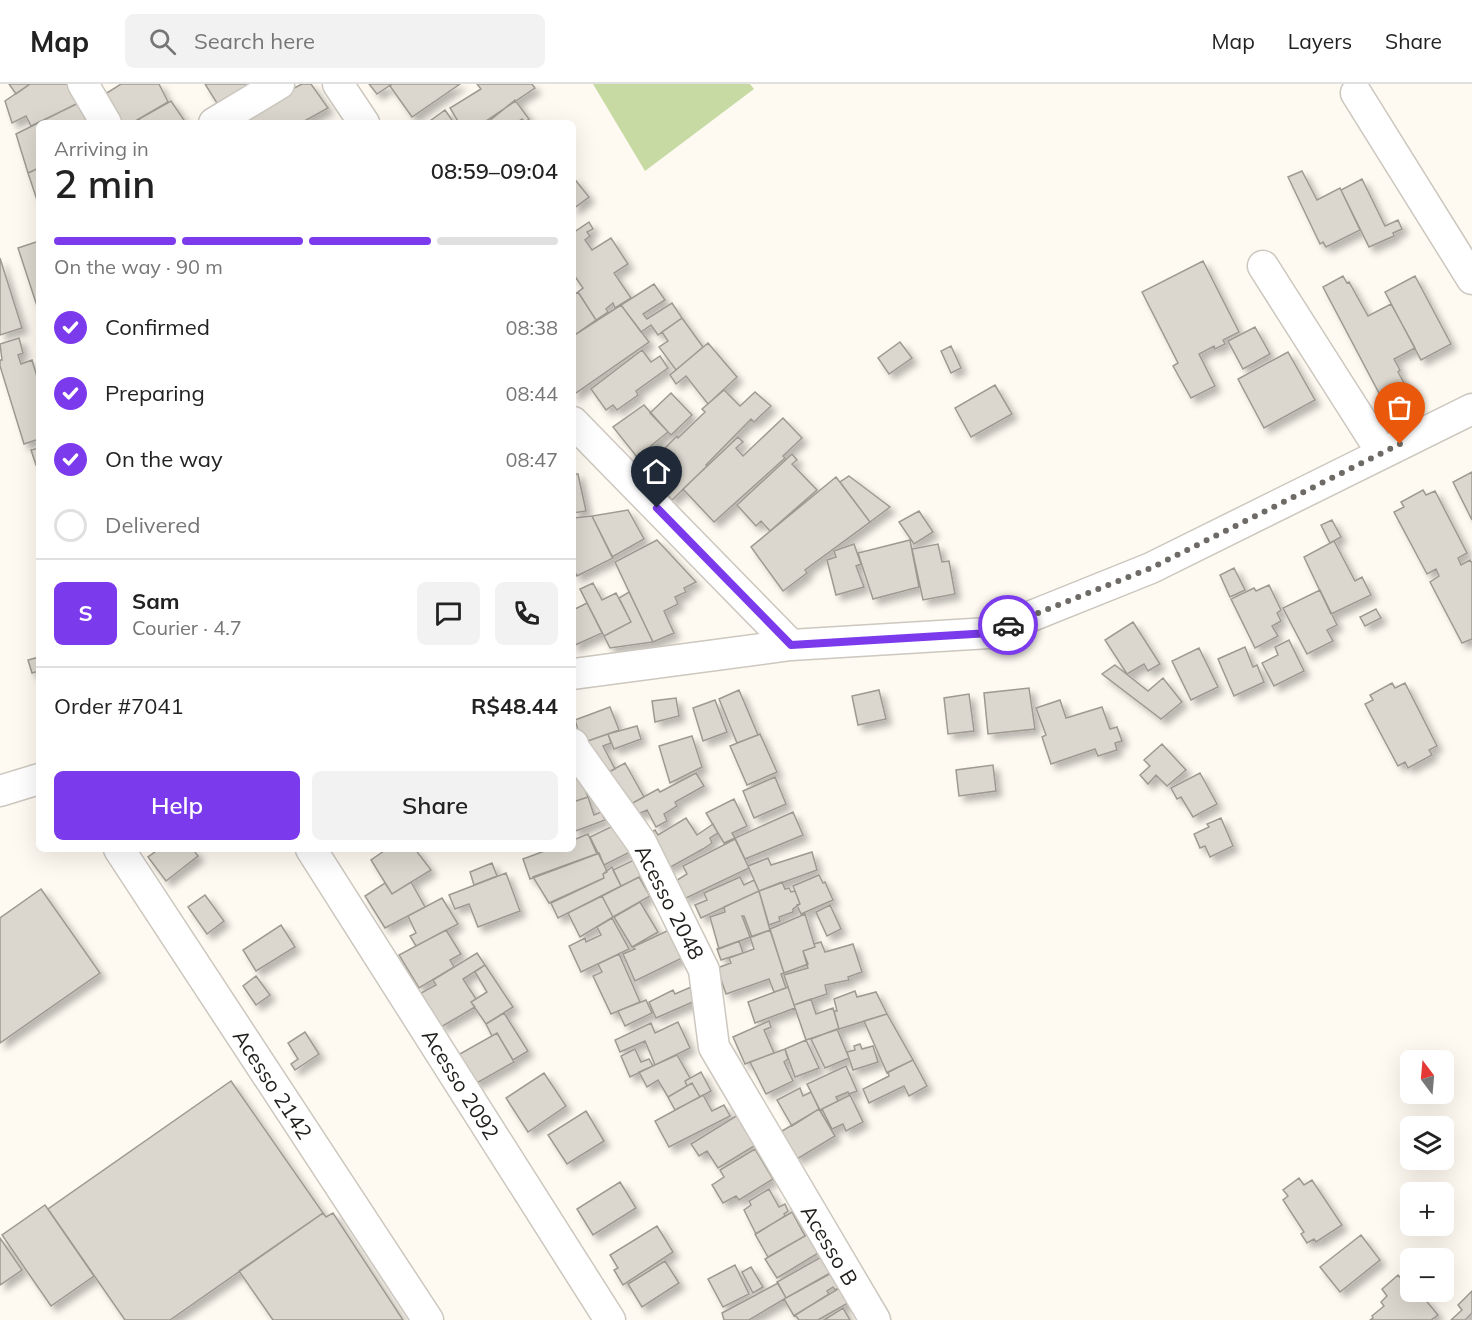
<!DOCTYPE html>
<html lang="en">
<head>
<meta charset="utf-8">
<style>
  body { margin:0; font-family:Mulish,sans-serif; background:#f2f2f2; color:#222; height:100vh; display:flex; flex-direction:column; font-size:22px; white-space:nowrap }
  * { box-sizing:border-box; margin:0 }
  p { font-size:20px; color:#767676 }
  .icon { flex:none; width:33px; height:33px; fill:none; stroke:currentColor; stroke-width:2; stroke-linecap:round; stroke-linejoin:round }
  .map { position:relative; flex:1; overflow:hidden }
  .drawer { position:absolute; left:36px; top:36px; width:540px; height:732px; display:flex; flex-direction:column; background:#fff; border-radius:9px; box-shadow:0 6px 24px #0002 }
  .drawer>* { flex:none }
  .needle { width:39px; rotate:344deg }
  .buttons { position:absolute; left:1400px; top:966px; display:grid; gap:12px }
  .buttons a { display:grid; place-items:center; width:54px; height:54px; border-radius:9px; background:#fff; box-shadow:0 6px 24px #0002; font-size:30px }
  .pin { position:absolute; display:grid; place-items:center; width:51px; height:51px; color:#fff; margin:-62px -26px; border-radius:50% 50% 50% 0; rotate:-45deg; box-shadow:0 0 6px #0007 }
  .pin .icon { rotate:45deg }
  .courier { position:absolute; display:grid; place-items:center; width:60px; height:60px; margin:-30px; border:4px solid #7c3aed; border-radius:50%; background:#fff; color:#222; box-shadow:0 2px 8px #0007 }
  .head em { font-style:normal; font-weight:600 }
  .head div { display:flex; flex-direction:column-reverse }
  .head { display:flex; align-items:center; justify-content:space-between; height:102px; padding:0 18px }
  h1 { font-size:39px; font-weight:600; line-height:45px }
  .bar { display:grid; grid-template-columns:repeat(4,1fr); gap:9px 6px; align-content:center; height:72px; padding:0 18px }
  .bar i { height:8px; border-radius:4px; background:#e0e0e0 }
  .bar .current { background:#7c3aed }
  .bar p { grid-column:span 4 }
  .line { display:flex; align-items:center; gap:15px; padding:0 18px; border-top:2px solid #e0e0e0 }
  .line div { flex:1 }
  .round { display:grid; place-items:center; flex:none; width:63px; height:63px; border-radius:9px; background:#f2f2f2 }
  ol { padding:0 18px; list-style:none }
  li { display:flex; align-items:center; gap:18px; height:66px }
  li p { margin-inline-start:auto }
  li .icon { padding:6px; border-radius:50%; background:#7c3aed; color:#fff; stroke-width:4 }
  li:last-child { color:#767676 }
  li i { width:33px; height:33px; border:3px solid #e0e0e0; border-radius:50% }
  .primary-button { display:flex; gap:12px; margin-top:auto; padding:12px 18px }
  .primary-button a { flex:1; height:69px; border-radius:9px; background:#7c3aed; color:#fff; font-size:24px; font-weight:600; line-height:69px; text-align:center }
  .primary-button a+a { background:#f2f2f2; color:#222 }
  header { display:flex; align-items:center; gap:36px; box-sizing:border-box; height:84px; padding:0 30px; background:#fff; border-bottom:2px solid #e0e0e0 }
  header strong { font-size:28px }
  nav { display:flex; gap:33px; margin-inline-start:auto; font-size:21px }
  .search { width:420px; height:54px; background:#f2f2f2; display:flex; align-items:center; gap:15px; box-sizing:border-box; padding:0 21px; border-radius:9px; color:#767676; font-size:22px }
  .map>svg:first-child { display:block }
</style>
</head>
<body>
<header>
<strong>Map</strong>
<div class="search"><svg class="icon" aria-label="search" viewBox="0 0 24 24"><circle cx="10" cy="10" r="6"/><path d="M15 15l6 6"/></svg>Search here</div>
<nav><a>Map</a><a>Layers</a><a>Share</a></nav>
</header>
<div class="map">
<svg width="1472" height="1236" viewBox="0 0 1472 1236">
  <defs>
    <filter id="shadow"><feDropShadow dx="5.5" dy="5.5" stdDeviation="3" flood-color="#0004"/></filter>
  </defs>
  <rect width="100%" height="100%" fill="#fefaf1"/>
  <path fill="#c8daa4" d="M593,0h157l4,5 -109,82z"/>
  <path fill="#dbd7ce" stroke="#9e9a92" stroke-width="1.5" filter="url(#shadow)" d="M9,0h21l-14,10z
    M30,0h39l10,19 -48,23 -5,-10 -14,7 -7,-22z
    M121,0h38l9,18 -36,21h-14l-16,-27z
    M205,0h46l-31,24z
    M302,0h9l17,24 -27,15h-66l24,-17z
    M369,0h23l-15,10z
    M392,0h68l-48,33 -22,-31z
    M477,0h55l3,4 -52,35h-24l-9,-15 31,-19z
    M515,16l14,19 -4,3 -3,-3 -6,4 -28,-1z
    M171,17l13,19 -4,3h-39l-2,-4z
    M78,19l7,15 6,-3 5,8h-57v45l-11,5 -12,-39z
    M445,26l9,13h-27z
    M39,84v38l-11,-33z
    M1302,87l15,29 23,-12 20,42 -34,17 -3,-5 -3,2 -32,-67z
    M573,93l16,20 -16,12z
    M1362,95l23,47 13,-6 4,9 -9,4 1,3 -25,11 -28,-57z
    M589,138l4,7 -6,3 3,4 -5,4 7,10 19,-12 17,26 -14,9 17,25 -16,10 -2,-5 -7,6 2,3 -12,8 -18,-28 5,-4 -9,-13 -1,1v-43z
    M39,157v71l-21,-64z
    M0,174l22,70 -22,7z
    M1203,177l36,71 -16,8 2,4 -10,5 -1,-3 -15,8 16,32 -24,12 -18,-32 5,-3 -36,-71z
    M1343,192l4,7 2,-1 19,34 23,-12 24,44 -21,11 6,11 -2,2 6,11 -24,12 -57,-108z
    M1415,192l36,68 -30,16 -36,-68z
    M654,200l11,16 -22,14 4,5 25,-16 10,15 -24,17 -7,-10 -10,7 -20,-27z
    M578,208l18,28 -23,16v-41z
    M621,221l28,37 -76,53v-59z
    M682,234l21,29 -27,23 -17,-23 9,-6 -6,-9z
    M1255,243l15,27 -27,15 -15,-28z
    M19,254l4,15 -5,2 3,9 11,-4 7,23v56l-15,5 -24,-78v-6h2l-2,-16z
    M900,258l12,16 -23,16 -11,-16z
    M708,259l29,34 -29,27 -22,-28 -10,8 -6,-9z
    M951,262l10,22 -10,5 -10,-22z
    M642,266l9,12 9,-6 8,12 -32,23 2,4 -21,15 -4,-5 -7,5 -15,-21z
    M1288,268l27,48 -51,28 -26,-49z
    M995,301l17,29 -41,23 -16,-29z
    M724,306l16,16 15,-14 16,14 -17,16 -3,-3 -45,46 1,1 -35,34 -29,-30 34,-34 1,2 27,-26 -3,-3z
    M671,309l21,22 -21,20 -21,-22z
    M644,321l24,27 -31,25 -24,-30z
    M783,334l19,20 -19,18 2,2 -71,64 -31,-33 55,-52 5,5 -7,6 7,8z
    M39,364v16l-3,1 -5,-15z
    M792,370l5,6 -5,4 25,26 -47,41 -9,-10 -5,5 -19,-21z
    M1472,388v48l-19,-38z
    M573,390h5l8,37 -13,2z
    M849,392l41,31 -20,15 -30,-40z
    M836,393l34,45 -65,48 2,3 -24,18 -32,-44z
    M1423,406l3,5 9,-4 32,62 -9,5 3,7 9,-5 2,3v76l-10,4 -32,-61 9,-6 -3,-7 -9,5 -33,-62 10,-5 -3,-5z
    M628,426l16,29 -32,18 -20,-41z
    M919,427l14,21 -19,12 -15,-22z
    M592,432l21,42 -36,18 -4,-8v-50z
    M1332,436l9,17 -11,6 -9,-18z
    M657,456l39,42 -12,6 2,4 -11,5 3,7 -14,7 10,22 -21,9 -38,-80z
    M910,456l9,47 -46,12 -15,-46z
    M1334,457l21,40 7,-4 9,18 -40,19 -27,-57z
    M854,460l7,20 -5,2 8,21 -28,8 -9,-35 9,-3 -2,-6z
    M938,460l4,18 7,-1 6,33 -32,6 -11,-51z
    M1234,484l11,22 -15,7 -10,-22z
    M593,499l9,17 14,-7 15,29 -27,14 -24,-47z
    M1269,501l12,25 -4,3 4,8 -9,5 6,10 -23,12 -24,-49 23,-11 2,3z
    M1320,506l17,35 -10,5 6,11 -26,13 -24,-46z
    M629,508l24,50 -43,6 -6,-12 27,-14 -12,-24z
    M587,519l15,30 -29,13v-36z
    M1376,525l5,9 -16,8 -5,-9z
    M1133,538l27,42 -12,7 -4,-7 -17,10 -22,-34z
    M1289,556l15,31 -30,15 -12,-23 16,-8 -3,-8z
    M1245,563l8,20 4,-2 7,17 -30,14 -16,-37z
    M1199,564l19,39 -27,13 -19,-39z
    M39,573v14l-7,2 -4,-13z
    M1115,581l33,26 15,-13 19,24 -21,17 -59,-45z
    M1392,599l3,5 10,-5 32,63 -8,4 3,5 -24,13 -3,-6 -7,4 -33,-62 8,-4 -3,-5z
    M1029,604l6,41 -47,5 -4,-41z
    M739,606l19,45 -21,8 -18,-44z
    M879,606l7,29 -28,6 -6,-29z
    M969,610l5,37 -26,3 -4,-36z
    M676,614l3,18 -24,6 -3,-21z
    M715,616l12,32 -24,9 -10,-33z
    M1060,616l6,18 36,-11 8,22 7,-2 5,14 -7,2 2,7 -19,6 -3,-7 -44,15 -9,-27 4,-2 -10,-27z
    M610,623l9,23 -37,13 -7,-23z
    M637,642l4,13 -27,10 -6,-15z
    M608,650l3,9 -8,3 12,23 -16,8 -17,-34z
    M760,650l17,38 -30,13 -17,-39z
    M692,652l10,31 -32,16 -11,-37z
    M1162,660l24,26 -19,16 -11,-11 -8,9 -8,-9 10,-9 -6,-6z
    M625,679l19,34 -13,7 -24,-31z
    M993,681l3,26 -37,5 -3,-26z
    M578,689l10,24 -15,5v-27z
    M696,689l8,13 -29,16 2,4 -13,8 3,7 -11,6 -9,-17 -11,5 -7,-10 29,-16 2,3z
    M1200,689l17,31 -24,13 -12,-20 -4,2 -6,-11z
    M775,693l11,27 -32,14 -11,-27z
    M588,713l6,18 7,-3 4,8 -32,12v-30z
    M734,715l13,27 -15,7 3,5 -11,5 -18,-30z
    M793,728l10,23 -58,24 -10,-21z
    M686,734l11,17 16,-11 5,9 -8,5 2,5 -9,6 -36,20 -21,-34 9,-5 3,5z
    M1221,734l12,28 -23,11 -5,-11 -5,2 -6,-14 15,-7 -2,-3z
    M617,740l13,28 -26,13 -14,-28z
    M588,750l9,20 -67,25 -7,-20 27,-10h23v-9z
    M735,755l14,29 -65,31 -10,-17 13,-8 -4,-8z
    M159,765h34l5,7 -32,25 -18,-24z
    M387,765h28l16,21 -39,24 -21,-34z
    M812,768l5,18 -58,21 -11,-25 20,-8 3,7z
    M599,769l8,19 -4,2 1,4 -55,25 -16,-26z
    M636,775l8,16 -23,11 -8,-16z
    M492,779l5,13 -23,9 -4,-13z
    M612,783l9,19 -63,32 -7,-15 53,-25 -1,-4z
    M506,789l14,38 -42,16 -9,-23 -14,5 -6,-14z
    M819,791l4,8 2,-1 8,18 -32,14 -4,-9 3,-1 -7,-18z
    M639,793l11,19 -37,21 -11,-21z
    M740,793l4,8 10,-5 5,11 -58,27 -6,-13 12,-5 -3,-7z
    M411,798l14,25 -40,21 -20,-32 20,-13 7,11z
    M782,798l3,7 4,-1 2,4 4,-1 5,13 -7,5v3l-14,5 1,4 -11,4 -10,-34z
    M41,805l59,84 -100,70v-125z
    M759,807l11,39 -18,7 -8,-21h-2l8,21 -31,12 -9,-32 15,-5 -1,-5z
    M205,811l19,26 -17,13 -19,-27z
    M602,812l11,21 -33,20 -12,-24z
    M442,814l16,26 -42,22 -6,-10 6,-3 -8,-17z
    M640,818l18,30 -26,15 -18,-30z
    M830,821l11,24 -14,7 -11,-24z
    M805,830l10,33 -12,4 5,13 -24,9 -14,-44z
    M612,834l17,31 -48,23 -12,-26 16,-8 1,4 15,-7 -4,-8z
    M281,841l14,22 -39,24 -13,-21z
    M446,846l15,24 -11,6 4,7 -35,21 -20,-33z
    M669,846l13,28 -47,23 -12,-27 12,-5 -2,-2z
    M770,846l14,43 -3,1 5,14 -12,4 -5,-13 -43,15 -9,-26 14,-5 -2,-5 25,-9 -4,-12z
    M739,857l4,12 -22,7 -4,-11z
    M821,858l4,10 28,-8 9,28 -14,5 1,3 -24,5 2,9 -33,11 -10,-30 24,-7 -5,-17 12,-4 -1,-3z
    M477,869l8,12 -22,14 13,20 -5,3 4,5 -34,20 -20,-34 15,-8 -3,-5z
    M619,870l21,48 -29,12 -18,-38 9,-4 -4,-8z
    M485,881l28,42 -27,17 -15,-22 16,-10 -12,-20z
    M256,892l14,19 -14,10 -13,-19z
    M691,903l4,14 -39,17 -7,-16 24,-12 2,4z
    M788,903l7,21 -40,15 -7,-21z
    M855,907l2,6 19,-5 11,22 -48,15 -5,-18h3l-3,-12z
    M811,915l5,15 17,-6 6,21 -33,11 -12,-35z
    M646,916l6,13 -27,13 -7,-15z
    M504,929l24,38 -15,9 -16,-27 -5,3 -6,-12z
    M887,930l26,46 -26,13 -23,-52z
    M769,937l2,6 -7,3 10,23 -29,11 -12,-27z
    M678,938l12,26 -35,17 -10,-24 -25,11 -5,-12 36,-17 4,10z
    M837,945l12,29 -24,10 -14,-29z
    M305,948l14,22 -24,16 -4,-6 7,-5 -10,-16z
    M497,949l17,29 -39,22 -17,-29z
    M806,956l13,28 -24,9 -10,-28z
    M860,960l2,5 11,-3 5,16 -25,8 -6,-18 8,-2 -1,-4z
    M635,965l6,13 8,-3 4,7 -23,11 -9,-21z
    M785,965l3,10 -4,3 9,19 -27,13 -16,-32z
    M677,971l13,23 -5,3 2,5 -19,11 -10,-17 -11,7 -8,-15z
    M913,976l14,26 -18,10 -5,-10 -35,17 -6,-14 26,-13 -1,-4z
    M846,982l11,25 -8,3 -1,-2 -12,5 2,4 -18,9 -13,-26z
    M701,988l10,19 -11,6 -8,-14 -5,3 -2,-5z
    M544,989l22,33 -38,26 -22,-34z
    M231,997l92,132 -153,107h-45l-77,-111z
    M692,999l8,14 -25,13 -7,-13z
    M800,1004l3,8 8,-4 8,17 -27,17 -15,-26z
    M703,1011l9,16 12,-6 6,11 -61,31 -14,-26z
    M850,1011l13,27 -17,9 -3,-7 -11,5 -10,-20z
    M819,1025l16,27 -38,23 -20,-25z
    M586,1027l18,30 -37,23 -19,-29z
    M741,1029l18,30 -41,25 -11,-17 -8,5 -8,-12z
    M755,1065l18,30 -34,21 -3,-4 -13,7 -11,-18 12,-8 -4,-7z
    M1299,1094l5,7 8,-5 30,45 -26,17 -2,-3 -7,4 -6,-9 3,-2 -21,-32 5,-4 -5,-6z
    M620,1098l16,26 -43,27 -16,-26z
    M769,1105l10,18 6,-3 3,7 -4,3 1,2 -29,18 -12,-24 7,-5 -2,-4z
    M45,1121l49,71 -43,30 -49,-71z
    M792,1128l13,24 -37,21 -13,-23z
    M323,1129l3,4 7,-4 70,107h-130l-34,-49z
    M657,1142l16,26 -50,33 -9,-15 4,-2 -8,-13z
    M810,1149l10,19 -43,26 -12,-19z
    M1361,1151l19,25 -40,32 -20,-25z
    M0,1154l22,32 -22,15z
    M823,1172l9,16 -46,26 -9,-16z
    M665,1177l14,22 -37,24 -14,-23z
    M735,1181l14,29 -26,13 -15,-28z
    M751,1183l12,20 -10,6 -11,-21z
    M837,1186l8,14 -10,6 -2,-3 -6,4 2,3 -35,22 -10,-17z
    M1398,1191l12,14v3h2l8,9 4,-3 14,17 -7,5h-61l3,-2 -1,-2 12,-10 -3,-4 6,-6 -5,-7z
    M778,1199l8,15 -37,22h-25l-2,-7z
    M846,1200l9,15 -37,21h-19l-4,-5z
    M1472,1207v22l-7,7h-14l11,-10 -4,-5z
    M843,1224l7,12h-26z"/>
  <g fill="none" stroke-linecap="round" stroke-linejoin="round">
    <defs>
      <path id="minor" d="M83,0l23,39
        M338,0l26,39
        M1356,9l116,186
        M214,39l65,-39
        M1263,182l119,187
        M573,338l218,223
        M573,590l218,-29 198,-12 162,-65 321,-159
        M573,660l1,4 67,94 63,128 10,77 161,273
        M0,707l39,-12
        M119,765l309,471
        M311,765l299,471"/>
    </defs>
    <use href="#minor" stroke="#ccc7bf" stroke-width="33"/>
    <use href="#minor" stroke="#fff" stroke-width="30"/>
  </g>
  <g fill="none" stroke-linecap="round" stroke-linejoin="round">
    <path stroke="#6e6b66" stroke-width="6" stroke-dasharray="0 10.8" d="M1008,541l143,-57 249,-124"/>
    <path stroke="#7c3aed" stroke-width="8" d="M657,424l134,137 199,-12 18,-8"/>
  </g>
  <g text-anchor="middle" dominant-baseline="central" stroke-width="6" stroke-linejoin="round" paint-order="stroke">
    <g font-size="21" fill="#201e1b" stroke="#fff">
      <text transform="translate(670 818) rotate(63)">Acesso 2048</text>
      <text transform="translate(273 1000) rotate(57)">Acesso 2142</text>
      <text transform="translate(461 1000) rotate(58)">Acesso 2092</text>
      <text transform="translate(830 1161) rotate(59)">Acesso B</text>
    </g>
  </g>
</svg>
<div class="buttons">
<a><svg class="needle" viewBox="-14 -14 28 28"><path d="M0-13l5 13h-10z" fill="#e53935"/><path d="M0 13l5-13h-10z" fill="#767676"/></svg></a>
<a><svg class="icon" aria-label="layers" viewBox="0 0 24 24"><path d="M12 4l9 5-9 5-9-5zM3 14l9 5 9-5"/></svg></a>
<a>+</a>
<a>−</a>
</div>
<div class="pin" style="left:1400px;top:360px;background:#ea580c"><svg class="icon" aria-label="bag" viewBox="0 0 24 24"><path d="M5 8h14l-1 12H6zM9 8a3 3 0 0 1 6 0"/></svg></div>
<div class="pin" style="left:657px;top:424px;background:#1f2937"><svg class="icon" aria-label="home" viewBox="0 0 24 24"><path d="M3 11l9-7 9 7M6 9v11h12V9"/></svg></div>
<div class="courier" style="left:1008px;top:541px"><svg class="icon" aria-label="car" viewBox="0 0 24 24"><path d="M5 17H2v-5l4-1 3-4h7l3 4 3 1v5h-3M9 17h6M6 11h13"/><circle cx="7" cy="17" r="2"/><circle cx="17" cy="17" r="2"/></svg></div>
<section class="drawer">
<div class="head"><div><h1>2 min</h1><p>Arriving in</p></div><em>08:59–09:04</em></div>
<div class="bar"><i class="current"></i><i class="current"></i><i class="current"></i><i></i><p>On the way · 90 m</p></div>
<ol>
<li><svg class="icon" aria-label="check" viewBox="0 0 24 24"><path d="M5 12l5 5 9-10"/></svg>Confirmed<p>08:38</p></li>
<li><svg class="icon" aria-label="check" viewBox="0 0 24 24"><path d="M5 12l5 5 9-10"/></svg>Preparing<p>08:44</p></li>
<li><svg class="icon" aria-label="check" viewBox="0 0 24 24"><path d="M5 12l5 5 9-10"/></svg>On the way<p>08:47</p></li>
<li><i></i>Delivered</li>
</ol>
<div class="line" style="height:108px"><b class="round" style="background:#7c3aed;color:#fff">S</b><div><b>Sam</b><p>Courier · 4.7</p></div><a class="round"><svg class="icon" aria-label="chat" viewBox="0 0 24 24"><path d="M4 5h16v11H9l-5 4z"/></svg></a><a class="round"><svg class="icon" aria-label="phone" viewBox="0 0 24 24"><path d="M5 4h4l2 5-3 2q2 4 5 5l2-3 5 2v4C11 20 4 13 5 4z"/></svg></a></div>
<div class="line" style="height:78px"><div>Order #7041</div><b>R$48.44</b></div>
<div class="primary-button"><a>Help</a><a>Share</a></div>
</section>
</div>
</body>
</html>
